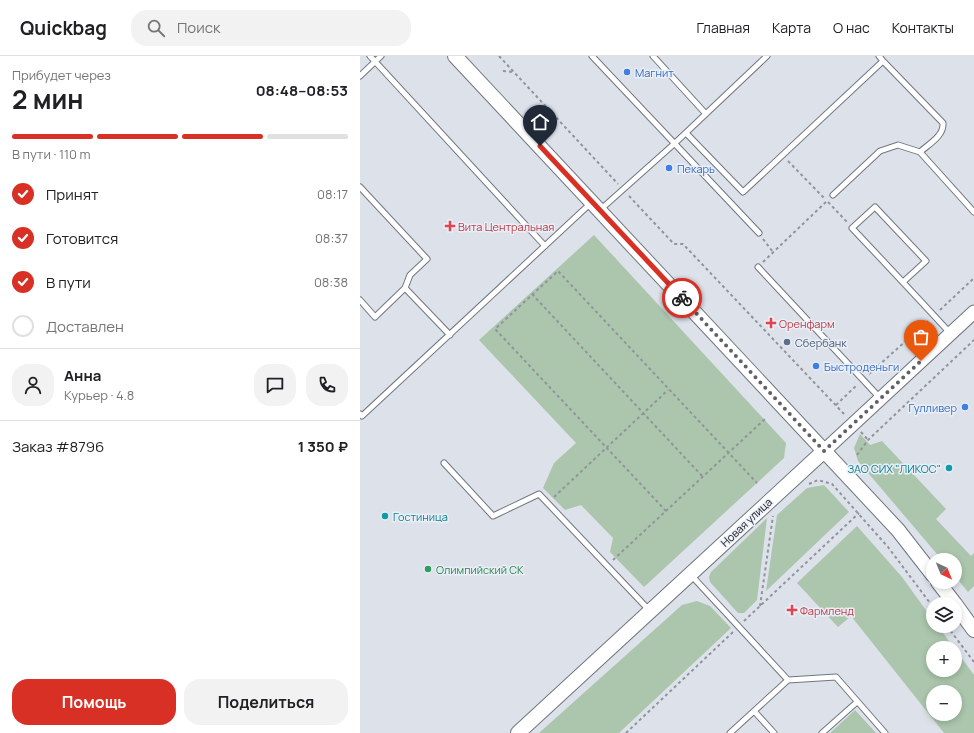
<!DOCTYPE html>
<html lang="ru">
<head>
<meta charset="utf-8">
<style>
  body { margin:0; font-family:Manrope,sans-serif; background:#f2f2f2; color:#202124; height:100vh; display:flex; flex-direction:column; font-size:15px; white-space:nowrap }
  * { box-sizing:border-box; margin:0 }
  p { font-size:13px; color:#757577 }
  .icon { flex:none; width:22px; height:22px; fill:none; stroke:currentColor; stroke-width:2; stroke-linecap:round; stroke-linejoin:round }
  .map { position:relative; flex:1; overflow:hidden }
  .details { display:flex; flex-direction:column; background:#fff; width:360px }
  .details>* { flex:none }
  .needle { width:26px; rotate:137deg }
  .tools { position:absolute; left:566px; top:497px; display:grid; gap:8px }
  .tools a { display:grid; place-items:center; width:36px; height:36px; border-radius:50%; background:#fff; box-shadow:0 2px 6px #0003; font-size:20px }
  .pin { position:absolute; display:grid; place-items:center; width:34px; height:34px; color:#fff; margin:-41px -17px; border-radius:50% 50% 50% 0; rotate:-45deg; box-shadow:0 0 4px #0007 }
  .pin .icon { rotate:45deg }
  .courier { position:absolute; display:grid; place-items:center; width:40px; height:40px; margin:-20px; border:3px solid #d93025; border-radius:50%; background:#fff; color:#222; box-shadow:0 1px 5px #0007 }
  .overview em { font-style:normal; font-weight:700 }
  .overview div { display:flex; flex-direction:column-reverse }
  .overview { display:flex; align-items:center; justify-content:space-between; height:68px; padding:0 12px }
  h1 { font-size:26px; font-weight:700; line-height:30px }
  .bar { display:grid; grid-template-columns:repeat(4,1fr); gap:6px 4px; align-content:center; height:48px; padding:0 12px }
  .bar i { height:5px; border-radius:3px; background:#e0e0e0 }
  .bar .current { background:#d93025 }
  .bar p { grid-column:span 4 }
  .line { display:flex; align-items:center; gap:10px; padding:0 12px; border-top:1px solid #e0e0e0 }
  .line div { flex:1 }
  .round { display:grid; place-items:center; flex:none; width:42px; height:42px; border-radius:16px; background:#f2f2f2 }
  ol { padding:0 12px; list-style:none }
  li { display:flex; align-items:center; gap:12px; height:44px }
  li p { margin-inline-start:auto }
  li .icon { padding:4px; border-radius:50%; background:#d93025; color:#fff; stroke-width:4 }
  li:last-child { color:#757577 }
  li i { width:22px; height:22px; border:2px solid #e0e0e0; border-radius:50% }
  .action { display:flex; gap:8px; margin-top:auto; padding:8px 12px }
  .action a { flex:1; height:46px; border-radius:16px; background:#d93025; color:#fff; font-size:16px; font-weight:700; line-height:46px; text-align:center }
  .action a+a { background:#f2f2f2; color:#202124 }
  header { display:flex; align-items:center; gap:24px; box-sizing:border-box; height:56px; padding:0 20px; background:#fff; border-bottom:1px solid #e0e0e0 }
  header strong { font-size:19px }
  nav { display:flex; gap:22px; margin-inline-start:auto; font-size:14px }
  .search { width:280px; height:36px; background:#f2f2f2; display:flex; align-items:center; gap:10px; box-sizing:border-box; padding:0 14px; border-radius:16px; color:#757577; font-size:15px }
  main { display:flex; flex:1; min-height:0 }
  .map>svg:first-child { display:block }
</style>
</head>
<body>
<header>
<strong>Quickbag</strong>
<div class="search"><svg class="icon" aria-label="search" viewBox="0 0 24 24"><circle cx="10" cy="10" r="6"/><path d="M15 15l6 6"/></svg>Поиск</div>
<nav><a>Главная</a><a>Карта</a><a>О нас</a><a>Контакты</a></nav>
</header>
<main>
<section class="details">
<div class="overview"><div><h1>2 мин</h1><p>Прибудет через</p></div><em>08:48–08:53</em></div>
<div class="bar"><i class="current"></i><i class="current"></i><i class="current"></i><i></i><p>В пути · 110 m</p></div>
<ol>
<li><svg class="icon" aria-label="check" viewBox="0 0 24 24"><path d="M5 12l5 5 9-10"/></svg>Принят<p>08:17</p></li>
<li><svg class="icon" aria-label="check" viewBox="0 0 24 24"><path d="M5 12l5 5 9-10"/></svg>Готовится<p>08:37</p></li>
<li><svg class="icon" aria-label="check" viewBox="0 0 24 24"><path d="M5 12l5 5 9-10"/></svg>В пути<p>08:38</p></li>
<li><i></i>Доставлен</li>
</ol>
<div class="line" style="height:72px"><a class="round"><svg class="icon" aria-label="person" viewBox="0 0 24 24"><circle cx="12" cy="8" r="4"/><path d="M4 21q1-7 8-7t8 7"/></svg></a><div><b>Анна</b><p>Курьер · 4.8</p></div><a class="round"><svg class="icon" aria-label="chat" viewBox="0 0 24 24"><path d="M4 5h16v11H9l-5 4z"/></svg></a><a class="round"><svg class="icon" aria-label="phone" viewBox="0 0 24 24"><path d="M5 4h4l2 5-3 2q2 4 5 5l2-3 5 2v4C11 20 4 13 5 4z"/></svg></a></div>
<div class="line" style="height:52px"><div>Заказ #8796</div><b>1 350 ₽</b></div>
<div class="action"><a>Помощь</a><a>Поделиться</a></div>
</section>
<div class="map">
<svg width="614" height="677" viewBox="0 0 614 677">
  <rect width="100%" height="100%" fill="#dce1ea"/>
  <path fill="#abc6ac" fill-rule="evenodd" d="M234,179l192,208 -2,15 -140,129 -34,-35 3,-14 -32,-33 -16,5 -22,-22 11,-25 22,-20 -97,-103z
    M500,378l10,11 12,-4 64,68 -10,10 35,37 3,-3v33l-6,6 -13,-16v-16h-13l-84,-99 -4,-13z
    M464,429l25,27 -83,79 11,-76 30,-27z
    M407,462l-10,82 -13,13h-6l-28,-31 -1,-5 2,-5z
    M497,470l45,51 31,43v6h5l16,22h-21v22h22v-21l19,26v58h-30l-93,-117 -13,11 -41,-44zM573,636h22v22h-22z
    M337,545l13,5 21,22 -112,105h-80l143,-128z
    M495,654l21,23h-46z"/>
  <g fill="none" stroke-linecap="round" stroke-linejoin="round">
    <defs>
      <path id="service" d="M10,0l175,190
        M232,0l167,177
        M293,0l53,58
        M519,0l4,5
        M0,20l21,-20
        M326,77l57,59 140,-131 60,62c1,13 -14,21 -23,29l54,60
        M0,131l67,72 -17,16 -5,13 -30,29 -15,-17
        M473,139l47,-44 18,-6 22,7
        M240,154l74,-66 93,-88
        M398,211l122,131
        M543,226l23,-21 -51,-54 -23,21c33,35 66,70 98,105
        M45,232l45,47
        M0,358l2,2 230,-214
        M84,407l49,53 46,-22 110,116
        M331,519l97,105
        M394,655l20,22
        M370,677l58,-53 48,-3 49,56
        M462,677l35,-31"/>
      <path id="tertiary" d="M464,395l150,-139"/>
      <path id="secondary" d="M95,0l443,474 35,45
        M578,526l17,22
        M595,548l19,26
        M158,677l306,-282"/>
    </defs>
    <use href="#service" stroke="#71767e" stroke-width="7"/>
    <use href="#tertiary" stroke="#71767e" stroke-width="15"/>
    <use href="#secondary" stroke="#71767e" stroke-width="16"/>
    <path stroke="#90949b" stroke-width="2" stroke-dasharray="3 3" stroke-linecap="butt" d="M139,0l119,128
      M143,15l10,1
      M428,105l37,38
      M269,140l45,48h9l161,170
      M468,146l19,20
      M403,183l10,13
      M403,206l65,-62
      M172,238l171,183
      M580,254l34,-32
      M555,277l8,9
      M509,318l59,-53
      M476,349l21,-20
      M501,376l7,8
      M497,399l11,-15 106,-100
      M449,428l9,-4 14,4 56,63 45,60
      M194,441l114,-107
      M306,455l-171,-182 63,-58 199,212
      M253,504l152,-141
      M400,550l13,-90
      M384,565l115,-108
      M587,570l27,36
      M266,677l107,-101"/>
    <use href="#service" stroke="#fff" stroke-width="5"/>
    <use href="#tertiary" stroke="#fff" stroke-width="13"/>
    <use href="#secondary" stroke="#fff" stroke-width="14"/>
  </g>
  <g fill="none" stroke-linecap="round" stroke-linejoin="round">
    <path stroke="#5e6166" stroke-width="4" stroke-dasharray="0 7.2" d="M322,242l142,153 97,-90"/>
    <path stroke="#d93025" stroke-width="5" d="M180,90l142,152"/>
  </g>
  <g fill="#3f7fe0" stroke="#e9eef7" stroke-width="1.5">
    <circle cx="267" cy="16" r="4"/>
    <circle cx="309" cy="112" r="4"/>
    <circle cx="456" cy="310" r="4"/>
    <circle cx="605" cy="351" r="4"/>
  </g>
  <g fill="#e0444e" stroke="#e9eef7" stroke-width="1.5">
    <path d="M88 164h4v4h4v4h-4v4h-4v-4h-4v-4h4z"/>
    <path d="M409 261h4v4h4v4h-4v4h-4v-4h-4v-4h4z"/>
    <path d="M430 548h4v4h4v4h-4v4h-4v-4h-4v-4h4z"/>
  </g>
  <circle fill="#5c6f8a" stroke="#e9eef7" stroke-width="1.5" cx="427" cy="286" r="4"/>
  <g fill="#0f9aa8" stroke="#e9eef7" stroke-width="1.5">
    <circle cx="589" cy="412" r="4"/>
    <circle cx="25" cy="460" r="4"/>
  </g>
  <circle fill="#2e9e5b" stroke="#e9eef7" stroke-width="1.5" cx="68" cy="513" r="4"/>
  <g text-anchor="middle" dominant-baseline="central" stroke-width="3" stroke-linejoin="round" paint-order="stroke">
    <g font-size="11" fill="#366cbe" stroke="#e9eef7" text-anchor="start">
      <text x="275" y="16">Магнит</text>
      <text x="317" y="112">Пекарь</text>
      <text x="464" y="310">Быстроденьги</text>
      <text x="597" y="351" text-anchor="end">Гулливер</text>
    </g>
    <g font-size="11" fill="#be3a42" stroke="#e9eef7" text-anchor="start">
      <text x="98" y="170">Вита Центральная</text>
      <text x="419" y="267">Оренфарм</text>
      <text x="440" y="554">Фармленд</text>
    </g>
    <g font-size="11" fill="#4e5e75" stroke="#e9eef7" text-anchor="start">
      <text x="435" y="286">Сбербанк</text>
    </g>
    <g font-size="11" fill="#0d838f" stroke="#e9eef7" text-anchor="end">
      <text x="581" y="412">ЗАО СИХ "ЛИКОС"</text>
      <text x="33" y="460" text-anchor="start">Гостиница</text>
    </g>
    <g font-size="11" fill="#1a1c1f" stroke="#e9eef7">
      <text transform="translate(386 466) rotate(-43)">Новая улица</text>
    </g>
    <g font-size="11" fill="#27864d" stroke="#e9eef7" text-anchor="start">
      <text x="76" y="513">Олимпийский СК</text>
    </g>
  </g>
</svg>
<div class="tools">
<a><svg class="needle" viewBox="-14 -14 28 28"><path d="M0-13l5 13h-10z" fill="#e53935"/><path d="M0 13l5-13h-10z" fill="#757577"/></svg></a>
<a><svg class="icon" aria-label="layers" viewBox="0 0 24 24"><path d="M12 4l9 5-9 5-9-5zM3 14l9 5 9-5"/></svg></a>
<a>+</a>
<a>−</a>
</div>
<div class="pin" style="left:561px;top:305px;background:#ea580c"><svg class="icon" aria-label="bag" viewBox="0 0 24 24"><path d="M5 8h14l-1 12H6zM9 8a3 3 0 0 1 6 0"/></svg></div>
<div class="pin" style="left:180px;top:90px;background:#1f2937"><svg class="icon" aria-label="home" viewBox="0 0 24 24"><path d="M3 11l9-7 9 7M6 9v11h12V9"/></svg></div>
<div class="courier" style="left:322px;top:242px"><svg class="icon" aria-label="bike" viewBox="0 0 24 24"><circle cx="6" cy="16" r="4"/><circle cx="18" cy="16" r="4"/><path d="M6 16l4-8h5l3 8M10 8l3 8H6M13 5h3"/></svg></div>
</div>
</main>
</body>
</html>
